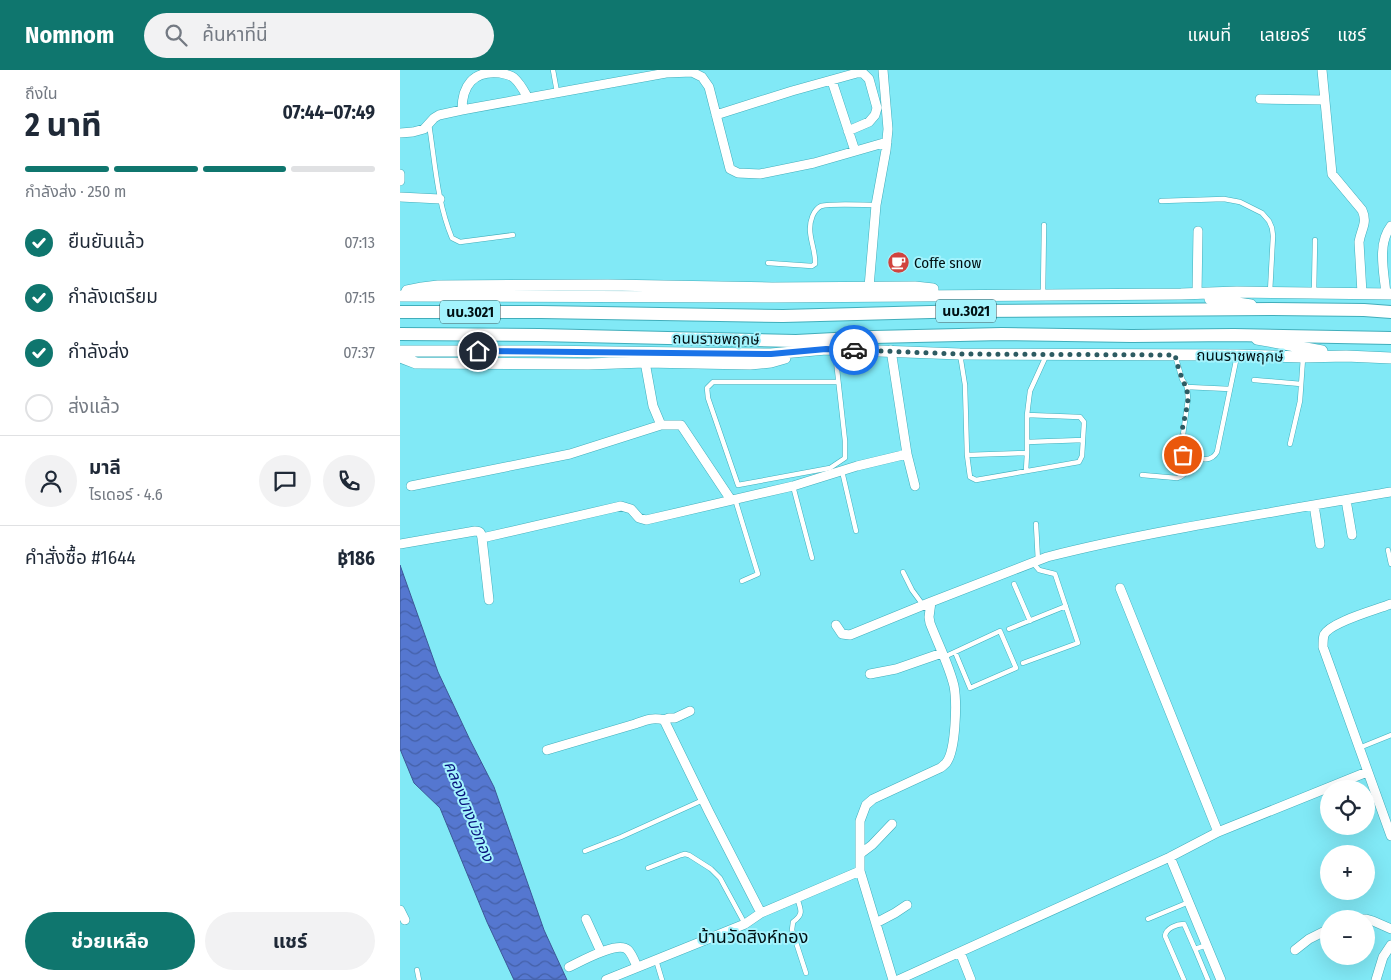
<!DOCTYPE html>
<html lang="th">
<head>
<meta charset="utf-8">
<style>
  body { margin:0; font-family:"Fira Sans Condensed","Noto Sans Thai",sans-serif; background:#f2f2f3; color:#1f2937; height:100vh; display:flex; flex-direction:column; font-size:19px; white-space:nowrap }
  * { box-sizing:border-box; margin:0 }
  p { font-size:16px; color:#747a83 }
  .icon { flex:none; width:28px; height:28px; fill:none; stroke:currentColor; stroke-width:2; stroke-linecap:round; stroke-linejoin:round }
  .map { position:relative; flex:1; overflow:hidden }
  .details { display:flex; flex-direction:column; background:#fff; width:400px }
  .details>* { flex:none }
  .controls { position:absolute; left:920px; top:710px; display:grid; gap:10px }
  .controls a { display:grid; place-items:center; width:55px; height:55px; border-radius:50%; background:#fff; box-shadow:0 5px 20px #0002; font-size:25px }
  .pin { position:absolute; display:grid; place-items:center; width:42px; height:42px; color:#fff; margin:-21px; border:2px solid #fff; border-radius:50%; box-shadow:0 1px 5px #0007 }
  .courier { position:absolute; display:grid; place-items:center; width:50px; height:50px; margin:-25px; border:4px solid #1a73e8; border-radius:50%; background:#fff; color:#222; box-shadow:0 1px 6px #0007 }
  .summary em { font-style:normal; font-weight:700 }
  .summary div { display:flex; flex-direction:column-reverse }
  .summary { display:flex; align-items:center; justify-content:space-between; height:85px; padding:0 25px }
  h1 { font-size:32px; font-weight:700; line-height:38px }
  .bar { display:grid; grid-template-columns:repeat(4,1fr); gap:8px 5px; align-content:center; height:60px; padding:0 25px }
  .bar i { height:6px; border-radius:4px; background:#e0e1e3 }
  .bar .selected { background:#0f766e }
  .bar p { grid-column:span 4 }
  .line { display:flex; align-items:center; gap:12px; padding:0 25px; border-top:1px solid #e0e1e3 }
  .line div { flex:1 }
  .round { display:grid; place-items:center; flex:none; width:52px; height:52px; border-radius:26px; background:#f2f2f3 }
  ol { padding:0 25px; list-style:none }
  li { display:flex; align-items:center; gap:15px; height:55px }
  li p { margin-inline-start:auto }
  li .icon { padding:5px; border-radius:50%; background:#0f766e; color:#fff; stroke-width:4 }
  li:last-child { color:#747a83 }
  li i { width:28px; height:28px; border:2px solid #e0e1e3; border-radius:50% }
  .button { display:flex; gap:10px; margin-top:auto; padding:10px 25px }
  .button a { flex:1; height:58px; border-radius:30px; background:#0f766e; color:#fff; font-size:20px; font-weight:700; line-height:58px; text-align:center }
  .button a+a { background:#f2f2f3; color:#1f2937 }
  header { display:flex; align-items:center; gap:30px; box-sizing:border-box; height:70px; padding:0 25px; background:#0f766e; color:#fff }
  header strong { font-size:24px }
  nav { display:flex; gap:28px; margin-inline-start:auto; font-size:18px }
  .search { width:350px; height:45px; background:#f2f2f3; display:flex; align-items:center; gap:12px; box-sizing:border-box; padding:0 18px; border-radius:28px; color:#747a83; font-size:19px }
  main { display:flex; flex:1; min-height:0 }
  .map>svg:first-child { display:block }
</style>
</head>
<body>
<header>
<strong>Nomnom</strong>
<div class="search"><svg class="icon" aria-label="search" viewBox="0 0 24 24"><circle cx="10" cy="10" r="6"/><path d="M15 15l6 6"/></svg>ค้นหาที่นี่</div>
<nav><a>แผนที่</a><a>เลเยอร์</a><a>แชร์</a></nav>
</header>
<main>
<section class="details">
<div class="summary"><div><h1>2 นาที</h1><p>ถึงใน</p></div><em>07:44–07:49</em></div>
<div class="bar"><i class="selected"></i><i class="selected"></i><i class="selected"></i><i></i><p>กำลังส่ง · 250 m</p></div>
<ol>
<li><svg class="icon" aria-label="check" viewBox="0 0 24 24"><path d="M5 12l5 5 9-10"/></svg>ยืนยันแล้ว<p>07:13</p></li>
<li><svg class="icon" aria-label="check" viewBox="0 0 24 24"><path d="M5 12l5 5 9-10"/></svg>กำลังเตรียม<p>07:15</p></li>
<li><svg class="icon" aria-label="check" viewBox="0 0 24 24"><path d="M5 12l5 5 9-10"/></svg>กำลังส่ง<p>07:37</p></li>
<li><i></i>ส่งแล้ว</li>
</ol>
<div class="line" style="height:90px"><a class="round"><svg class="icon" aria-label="person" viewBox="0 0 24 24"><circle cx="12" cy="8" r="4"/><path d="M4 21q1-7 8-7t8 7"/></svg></a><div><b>มาลี</b><p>ไรเดอร์ · 4.6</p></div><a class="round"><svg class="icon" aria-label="chat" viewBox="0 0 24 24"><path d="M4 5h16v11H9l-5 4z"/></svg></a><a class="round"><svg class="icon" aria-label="phone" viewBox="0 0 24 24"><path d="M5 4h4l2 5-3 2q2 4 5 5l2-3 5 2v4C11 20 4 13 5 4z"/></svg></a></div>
<div class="line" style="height:65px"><div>คำสั่งซื้อ #1644</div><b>฿186</b></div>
<div class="button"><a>ช่วยเหลือ</a><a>แชร์</a></div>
</section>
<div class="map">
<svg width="991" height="910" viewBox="0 0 991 910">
  <defs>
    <pattern id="water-waves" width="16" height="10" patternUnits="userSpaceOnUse" patternTransform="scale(1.25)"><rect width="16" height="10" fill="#5577d0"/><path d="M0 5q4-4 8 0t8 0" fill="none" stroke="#4460a7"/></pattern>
  </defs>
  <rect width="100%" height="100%" fill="#81e9f6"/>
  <path fill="url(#water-waves)" stroke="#3c5897" d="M0,495l38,107 32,68 24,47 50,143 23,50h-53l-27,-58 -47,-114 -26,-25 -14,-34z"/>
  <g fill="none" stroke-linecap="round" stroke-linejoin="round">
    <defs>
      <path id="lane" d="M153,0l4,22
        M29,54c6,38 8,78 23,114l8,4 53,-7
        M761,131l63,-2 16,3 22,11 7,8 3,7 1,8 -3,56
        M368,193l44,3 3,-2c1,-12 -5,-23 -5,-35 0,-8 3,-19 11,-23 10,-3 43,-1 55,-1
        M914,223l1,-53
        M643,224l1,-69
        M435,281l10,90v17l-15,10 -92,17 -30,-87 -1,-10 6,-6h125
        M560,284l5,31 2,70 60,-2v-38l3,-24 16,-35
        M775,285l7,24 5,8 1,12 -7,50 2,6c12,2 27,10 34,-3l20,-96
        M854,310l47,4
        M787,317l43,2
        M627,372l56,-2
        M890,374l10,-43 3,-43
        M567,385l3,22 6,3 103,-18 3,-6 2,-34 -4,-5 -53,-2
        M442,401l14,60
        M626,401l1,-18
        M742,405l35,3c10,-2 12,-13 15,-21
        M393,416l19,72
        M335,429l23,75 -16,7
        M636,454l2,37
        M988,480l3,14
        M503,502l9,18 11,15
        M614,514l16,37
        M609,559l57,-23
        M544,587l56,-26 16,37 -46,20 -15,-36
        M623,593l55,-20 -23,-69 -16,-4 -6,-7
        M959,678l32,-13
        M185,781l36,-14 82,-37
        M248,798l33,-13 4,-1 4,1 22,14 9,9 25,46
        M397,828c4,12 7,16 -4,24l-1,8 14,43
        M748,849l41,-17
        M807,875l-12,4 13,31
        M256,890l6,20
        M17,900l2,10
        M784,910l-19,-44c1,-8 12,-12 19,-12l11,25"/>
      <path id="street" d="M922,0l10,104 30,36c6,13 -1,19 -3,32l3,51
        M432,11l23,70
        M860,29l64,1
        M62,40c0,-24 11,-40 38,-37 5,1 11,2 14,5 6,5 10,13 14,20
        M316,45l76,-24 65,-18h6l6,6 8,29 -2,7 -6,7 -21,9
        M0,63l13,-1 11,-3 10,-11 5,-3 23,-5 204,-37 26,-1 10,5 7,10 21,82 8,4 22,1 54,-11 73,-21
        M0,104v7
        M0,127l40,2
        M469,217l7,-82 10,-55 2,-21 -5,-59
        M797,224l1,-63
        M986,224c-2,-22 -9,-50 5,-68
        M245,292l8,44 8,19h20l50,75
        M507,384l8,32
        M11,416l159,-32 91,-29
        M946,430l6,35
        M914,435l6,39
        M82,468l7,62
        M0,474l75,-13c6,0 6,2 7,7l139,-32 10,3 8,9 7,2 147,-34 64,-20 50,-12 -16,-104
        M720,518l98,244
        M991,534c-15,6 -61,18 -67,31 -1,4 -1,9 -1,12l68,189
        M436,555l6,9 8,1 81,-33
        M470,604l26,-5 46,-16
        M264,650l5,-2h6l15,-7
        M147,680l88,-26c11,-4 18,-7 29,-4l45,92 52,101
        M460,784l12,-9 20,-21
        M770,787l51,123
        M0,840l5,10
        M186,849l15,33
        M952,849h11
        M966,849l7,2 18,8
        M476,853l19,-10 12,-8
        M895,880l14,-11 20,-10
        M560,882l11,28
        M169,897c11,-5 49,-27 59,-17 4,4 7,12 9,17
        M206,910l139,-56 16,-11 99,-42
        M493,910l-33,-109v-50l6,-16 7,-6 67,-31c2,-1 4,-3 6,-5 10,-12 11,-61 8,-77 -5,-21 -16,-42 -24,-63l-1,-6 2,-15 116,-45c43,-11 87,-20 130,-28 71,-13 143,-25 214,-37
        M498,910l272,-123 48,-25 149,-60
        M976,910l7,-23 8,-12"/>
      <path id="secondary" d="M7,221l15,-3 16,-2 170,-1 164,3 143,-1 18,2
        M0,226l375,1 406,-3 56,-2 154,2
        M810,229l41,6
        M857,269l65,12
        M0,281h138l233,3 55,-5 134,5 277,1 66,2 43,-1 45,2
        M0,287l16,6 172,1 57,-2 105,2 21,-2 14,-4"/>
      <path id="primary" d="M0,242h141l242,4 185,-5 304,-2 92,1 27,2
        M0,264l139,1 257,6 77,-4 129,-3 130,2 102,-1 157,3"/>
    </defs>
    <use href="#lane" stroke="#41aebb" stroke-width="5.5"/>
    <use href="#street" stroke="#41aebb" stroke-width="10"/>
    <use href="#secondary" stroke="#41aebb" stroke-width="12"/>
    <use href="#primary" stroke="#41aebb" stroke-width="14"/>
    <use href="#lane" stroke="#fff" stroke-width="4.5"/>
    <use href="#street" stroke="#fff" stroke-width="9"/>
    <use href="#secondary" stroke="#fff" stroke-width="11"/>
    <use href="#primary" stroke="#fff" stroke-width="12"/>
  </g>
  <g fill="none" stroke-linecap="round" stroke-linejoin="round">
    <path stroke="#2d5b62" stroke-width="5" stroke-dasharray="0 9" d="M454,280l106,4 215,1c2,8 4,16 7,23 3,7 5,11 6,18 0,18 -12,43 -5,59"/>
    <path stroke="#1a73e8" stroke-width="6" d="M78,281l293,3 55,-5 28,1"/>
  </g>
  <defs>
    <symbol id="cafe-disc" viewBox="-11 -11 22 22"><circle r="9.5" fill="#d1433e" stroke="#a3f3fd"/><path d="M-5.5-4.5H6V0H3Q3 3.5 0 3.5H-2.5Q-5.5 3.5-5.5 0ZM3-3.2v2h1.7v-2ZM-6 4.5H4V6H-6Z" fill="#fff"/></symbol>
  </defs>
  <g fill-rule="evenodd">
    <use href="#cafe-disc" x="486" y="180" width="25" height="25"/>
  </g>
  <g text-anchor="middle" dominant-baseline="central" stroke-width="4" stroke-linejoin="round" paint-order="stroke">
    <g fill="#a3f3fd" stroke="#315358" stroke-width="1">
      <rect x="536" y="229.5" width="60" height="23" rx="4"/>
      <rect x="40" y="230.5" width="60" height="23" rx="4"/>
    </g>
    <g font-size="14" font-weight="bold" fill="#000f12">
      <text x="566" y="241">นบ.3021</text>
      <text x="70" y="242">นบ.3021</text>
    </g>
    <g font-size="15" fill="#000f12" stroke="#a3f3fd" text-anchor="start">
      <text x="514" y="193">Coffe snow</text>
    </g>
    <g font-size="15" fill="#000f12" stroke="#a3f3fd">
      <text transform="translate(316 269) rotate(1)">ถนนราชพฤกษ์</text>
      <text transform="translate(840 286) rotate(1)">ถนนราชพฤกษ์</text>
    </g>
    <g font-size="16" font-style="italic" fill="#08127d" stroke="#a3f3fd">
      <text transform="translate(69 741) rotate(68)">คลองบางบัวทอง</text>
    </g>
    <g font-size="18" fill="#000f12" stroke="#a3f3fd">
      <text x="353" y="867">บ้านวัดสิงห์ทอง</text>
    </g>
  </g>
</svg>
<div class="controls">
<a><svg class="icon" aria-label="locate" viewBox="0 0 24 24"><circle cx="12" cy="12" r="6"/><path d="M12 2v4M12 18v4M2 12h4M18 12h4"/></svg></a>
<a>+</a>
<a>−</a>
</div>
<div class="pin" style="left:783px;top:385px;background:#ea580c"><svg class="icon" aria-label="bag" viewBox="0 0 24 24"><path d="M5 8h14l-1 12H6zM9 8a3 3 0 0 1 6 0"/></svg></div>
<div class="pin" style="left:78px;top:281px;background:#1f2937"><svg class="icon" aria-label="home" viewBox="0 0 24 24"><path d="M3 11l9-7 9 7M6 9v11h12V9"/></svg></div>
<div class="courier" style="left:454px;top:280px"><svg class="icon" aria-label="car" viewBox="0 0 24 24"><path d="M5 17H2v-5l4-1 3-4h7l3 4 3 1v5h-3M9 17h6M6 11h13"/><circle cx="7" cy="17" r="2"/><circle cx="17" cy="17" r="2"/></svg></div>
</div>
</main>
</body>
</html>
